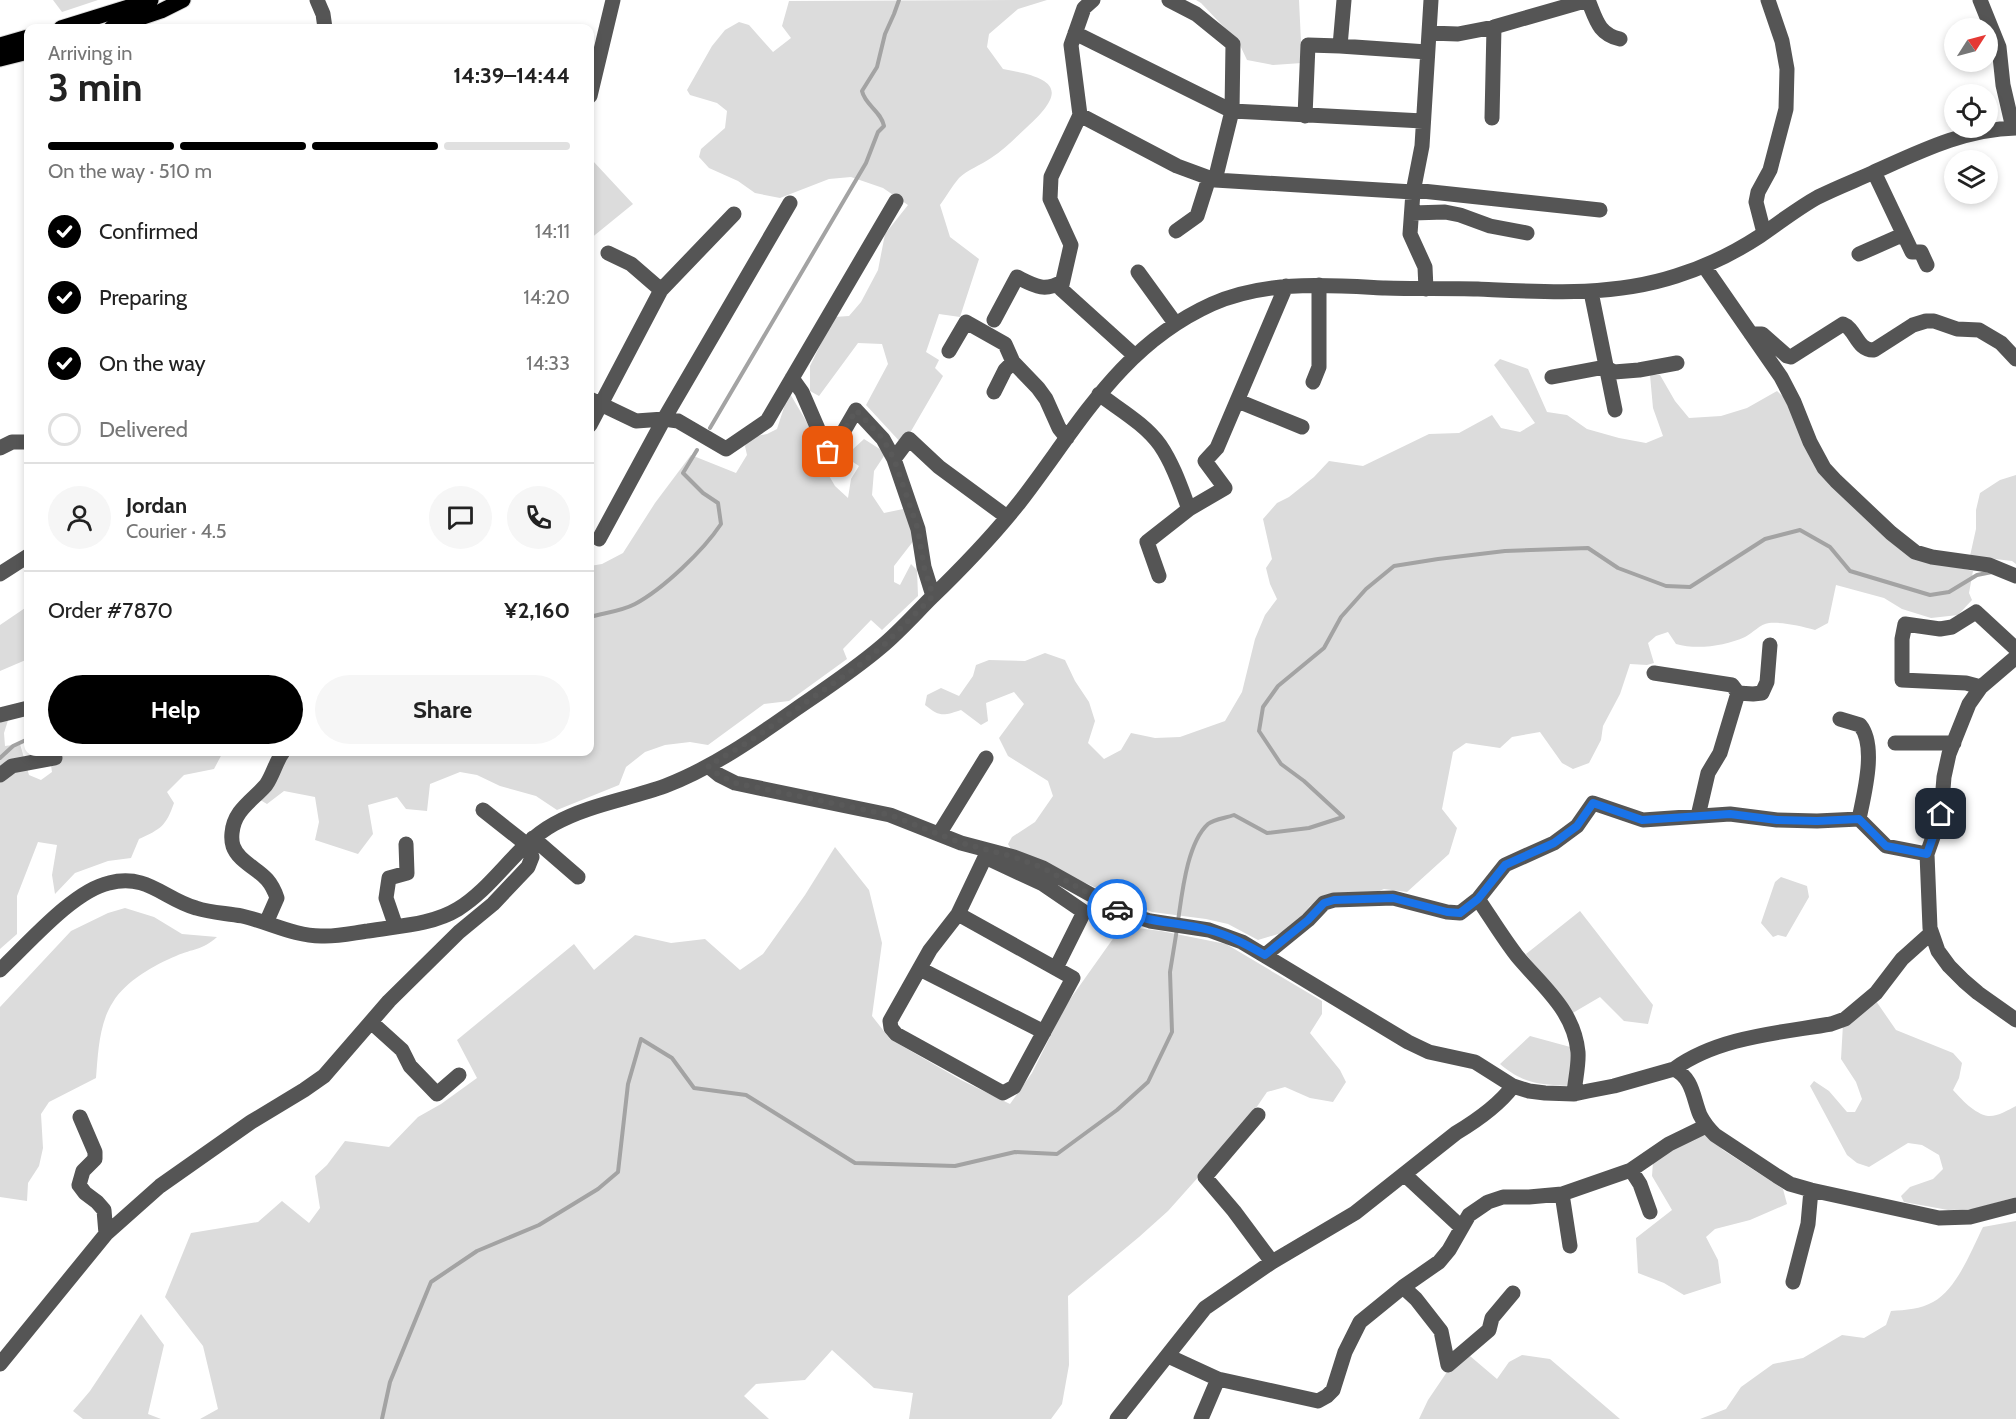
<!DOCTYPE html>
<html lang="en">
<head>
<meta charset="utf-8">
<style>
  body { margin:0; font-family:Cabin,sans-serif; background:#f6f6f6; color:#222; height:100vh; display:flex; flex-direction:column; font-size:22px; white-space:nowrap }
  * { box-sizing:border-box; margin:0 }
  p { font-size:20px; color:#767676 }
  .icon { flex:none; width:33px; height:33px; fill:none; stroke:currentColor; stroke-width:2; stroke-linecap:round; stroke-linejoin:round }
  .map { position:relative; flex:1; overflow:hidden }
  .sheet { position:absolute; left:24px; top:24px; width:570px; height:732px; display:flex; flex-direction:column; background:#fff; border-radius:12px; box-shadow:0 3px 9px #0003 }
  .sheet>* { flex:none }
  .needle { width:39px; rotate:54deg }
  .buttons { position:absolute; left:1944px; top:18px; display:grid; gap:12px }
  .buttons a { display:grid; place-items:center; width:54px; height:54px; border-radius:50%; background:#fff; box-shadow:0 3px 9px #0003; font-size:30px }
  .pin { position:absolute; display:grid; place-items:center; width:51px; height:51px; color:#fff; margin:-26px; border-radius:12px; box-shadow:0 3px 9px #0006 }
  .courier { position:absolute; display:grid; place-items:center; width:60px; height:60px; margin:-30px; border:4px solid #1a73e8; border-radius:50%; background:#fff; color:#222; box-shadow:0 2px 8px #0007 }
  .summary em { font-style:normal; font-weight:700 }
  .summary div { display:flex; flex-direction:column-reverse }
  .summary { display:flex; align-items:center; justify-content:space-between; height:102px; padding:0 24px }
  h1 { font-size:39px; font-weight:700; line-height:45px }
  .bar { display:grid; grid-template-columns:repeat(4,1fr); gap:9px 6px; align-content:center; height:72px; padding:0 24px }
  .bar i { height:8px; border-radius:4px; background:#e0e0e0 }
  .bar .active { background:#000 }
  .bar p { grid-column:span 4 }
  .line { display:flex; align-items:center; gap:15px; padding:0 24px; border-top:2px solid #e0e0e0 }
  .line div { flex:1 }
  .round { display:grid; place-items:center; flex:none; width:63px; height:63px; border-radius:32px; background:#f6f6f6 }
  ol { padding:0 24px; list-style:none }
  li { display:flex; align-items:center; gap:18px; height:66px }
  li p { margin-inline-start:auto }
  li .icon { padding:6px; border-radius:50%; background:#000; color:#fff; stroke-width:4 }
  li:last-child { color:#767676 }
  li i { width:33px; height:33px; border:3px solid #e0e0e0; border-radius:50% }
  .action { display:flex; gap:12px; margin-top:auto; padding:12px 24px }
  .action a { flex:1; height:69px; border-radius:36px; background:#000; color:#fff; font-size:24px; font-weight:700; line-height:69px; text-align:center }
  .action a+a { background:#f6f6f6; color:#222 }
  .map>svg:first-child { display:block }
</style>
</head>
<body>
<div class="map">
<svg width="2016" height="1419" viewBox="0 0 2016 1419">
  <rect width="100%" height="100%" fill="#fff"/>
  <path fill="#dcdcdc" d="M53,0h45l-36,12z
    M1047,0l-29,9 -29,25 -2,13 16,22c50,9 68,19 23,59 -12,11 -22,22 -35,30 -10,7 -24,12 -32,20 -7,8 -13,19 -19,27l10,32 29,22 -19,58 -21,-3 -13,38 13,8 -4,8 8,8 -40,69 -37,-40 22,-41 -6,-20 -24,-1 -39,53 -9,-5v-25l24,-49 15,-1 12,-14 17,-32 7,-36 23,-29 -25,-17 -32,-11 -22,2 -49,19 -25,-5 -17,-12 -29,-13 -10,-11 2,-8 24,-21 2,-17 -10,-8 -27,-8 -3,-5 25,-44 13,-16 14,-8 10,3 24,27 18,-14 -9,-12 7,-25z
    M1196,0h103l3,63 -29,2 -26,-5 -8,-17 -38,-40z
    M593,161l40,43 -43,35v-74z
    M1500,359l28,10 19,43 20,3 20,14 32,9 27,5 17,-7 -10,-28 -3,-33h10l15,26 14,17 32,-2 26,-8 30,-17 10,9 76,116 35,32 15,10 60,13 -4,22 3,7 -14,15 -27,3 -29,-9 -18,-11 -48,-13 -8,38 -13,7c-14,-4 -31,-8 -46,-7 -9,1 -16,10 -24,14 -20,9 -48,13 -69,7l-8,-12 -12,4 -8,7 6,20 -7,2 -17,-1 -10,30 -17,32 -2,14 -12,23 -16,6 -11,-6 -22,-31 -28,5 -12,11 -34,-5 -13,9 -11,57 15,19 -8,26 -42,38 -23,-3 -10,4 -50,4 -14,9 -16,20 -9,6 -27,8 -30,-16 -22,-5 -54,-7 -140,-61 -4,-7 4,-7 23,-15 18,-26 -5,-15 -40,-25 -9,-18 25,-34 -10,-12 -28,11 2,18 -7,4 -20,-15c-18,6 -21,7 -36,-5l2,-10 14,-7 18,8 14,-20 3,-11 13,-5 36,1 20,-8 20,7 10,21 14,21 6,19 -7,22 16,16 17,-9 10,-17 24,5 25,-1 45,-16 17,-29 13,-53 10,-24 12,-16 -7,-15 -4,-16 6,-9 -9,-40 14,-16 12,-6 25,-20 15,-16 34,5 66,-32 30,-1 33,-18 9,13 19,4 15,-9 -41,-58z
    M789,392l36,61v16l10,17 13,12 3,-19 8,-13 -18,-12 11,-4 12,-11 22,14 -12,18 -2,24 12,18 24,-5 10,27 -24,31v16l6,3 11,-21 6,6 1,26 -36,34 -11,-10 -28,29 4,10 -58,42 -25,3 -56,41 -18,-3 -25,3 -20,7 -19,15 -7,18 -62,25 -21,-14 -36,-10 -23,-11 -17,-3 -30,12 -3,27 -21,-2 -9,-12 -29,8 5,29 -15,20 -43,-14 4,-18 -4,-25 -31,-6 -17,13 -10,-6 22,-46h311v-186l12,-2 21,-11 32,-50 36,-48 45,18 11,-18 -2,-9 6,-9 16,-3 10,-5z
    M2016,475v89l-4,-3 -42,-5 6,-27v-19l4,-17 20,-13z
    M28,606v53l-28,12v-46z
    M10,714l-6,19 1,13 15,-2 9,31 12,5 11,-8 -3,-20h174l-9,17 -30,6 -17,17 7,11c-8,23 -13,26 -35,36l-8,19 -23,3 -33,12 -20,21 -3,-19 5,-30 -19,-3 -21,54v38l-17,15v-233z
    M835,847l34,43 13,53 -10,73 18,23 71,41 49,24 22,-31 34,-68 56,-79 39,5 65,13 96,57v13l-12,19 30,37 6,12 -13,20 -23,-4 -25,-11 -18,5 -24,35 -75,84 -29,26 -71,59 1,69 -7,39 -11,15h-142l4,-26 -39,-5 -42,-38 -27,30 -49,4 -12,12 25,23h-569l18,-10 -15,-63 -38,-49 26,-64 67,-11 24,-21 27,22 11,-15 -5,-32 12,-11 18,-24 44,6 29,-30 23,-13 36,-26 -20,-38 117,-96 20,26 41,-35 36,8 34,-4 35,31 23,-16 42,-59z
    M1781,877l26,9 2,11 -23,40 -8,-2 -5,2 -12,-14 14,-41z
    M125,908l29,9 28,17 35,3c-16,14 -23,11 -41,19 -22,9 -50,25 -63,46 -14,21 -15,52 -17,76l-47,24 -8,12 2,34 -4,18 -11,17 -1,18 -27,-4v-190l71,-76 37,-18z
    M1580,911l73,94 -5,19 -24,-3 -24,-24 -29,17 -45,-60z
    M1876,1001l20,29 57,23 9,10 -3,15 -6,12c8,9 22,24 35,26 9,1 20,-6 28,-10v91l-42,12 -26,1 -44,-8 -3,-6 9,-9 23,-8 10,-10 -4,-14 -17,-10 -14,-2 -39,24 -12,-4 -10,-8 -37,-69 4,-5 15,10 18,21h8l7,-13 -6,-17 -15,-23 2,-35z
    M1530,1036l44,12 -3,38c-31,-2 -46,-1 -71,-22z
    M1704,1130l19,20 60,39 4,15 -37,16 -35,9 -9,8 12,23 3,23 -37,12 -20,-12 -26,-10 -2,-35 36,-28 -20,-34 1,-14z
    M2016,1221v198h-316l26,-10 15,-22 32,-23 30,-6 39,-23 22,3 22,-13 5,-14c15,-1 30,-2 42,-9 24,-13 38,-51 50,-75z
    M141,1314l23,31 -16,69 13,5h-78l-10,-8 17,-20z
    M1522,1355l28,4 70,60h-201l9,-19 21,-31 21,-13 27,23 12,-17z"/>
  <g fill="none" stroke-linecap="round" stroke-linejoin="round">
    <path stroke="#a3a3a3" stroke-width="4" d="M710,428l156,-265 12,-31 6,-6c-3,-15 -19,-21 -22,-35l15,-24 8,-33 9,-20 5,-14
      M590,617c14,-4 32,-6 45,-13 28,-15 68,-53 86,-80l-3,-21 -15,-10 -20,-20 14,-23
      M0,758l13,-12 15,-7
      M1178,921c4,-27 9,-78 30,-97 6,-5 18,-6 26,-9l33,18 42,-5 34,-11 -39,-36 -23,-17 -22,-33 4,-24 15,-21 46,-38 17,-31 25,-28 28,-23 44,-7 67,-8 83,-3 30,20 48,18 24,1 75,-48 35,-9 30,17 20,24 80,24 19,-3 28,-17 15,-3
      M382,1419l8,-37 41,-100 46,-31 62,-26 59,-36 20,-17 10,-88 13,-45 31,19 22,30 52,7 109,68 100,3 60,-14 42,2 60,-44 31,-28 24,-50 -2,-60 7,-43"/>
    <defs>
      <path id="major" d="M61,28l90,-28
        M111,28l50,-17 22,-11
        M0,45l28,-8
        M0,59l28,-7"/>
    </defs>
    <use href="#major" stroke="#dbdbdb" stroke-width="17"/>
    <path stroke="#555" stroke-width="15" d="M317,0l6,14 2,14
      M1093,0l-9,8 -13,37 9,70 -29,62 -1,22 21,46 -10,44 73,66
      M1169,0l27,14 37,30 -1,67 -17,69
      M1588,0c8,19 10,34 32,39
      M1980,0l19,47 4,38 10,43
      M1075,33l157,78 191,10
      M1429,33l29,1 36,-7 94,-27
      M1340,46l87,6
      M590,96l23,-96
      M1080,115l97,51 38,14 198,12
      M1305,116l3,-71 32,1 4,-46
      M1492,118l2,-91
      M1874,172l38,80h9l6,13
      M1413,190l187,20
      M1412,213l33,-1 15,3 30,11 37,7
      M1176,231l21,-15 12,-38
      M1764,233l-8,-31 2,-10 12,-22 16,-61 1,-40 -5,-28 -14,-41
      M608,253l23,11 30,26
      M1859,254l43,-19
      M1704,266l77,111 13,25 16,40 14,26 12,13 55,52 24,19 17,5 57,8 27,11
      M1138,272l37,51
      M1426,289l-1,-22 -15,-33 3,-42 9,-46 9,-146
      M1591,292l24,118
      M994,320l23,-43c18,9 27,15 45,5
      M1751,334h11l25,22 4,1 52,-33c13,5 14,27 31,26l39,-25 13,-4h8l23,8 22,1 22,13 15,16
      M949,351l17,-29 39,22 8,18 25,26 8,11 13,29 8,10
      M1552,377l53,-10 9,5 25,-2 38,-7
      M792,378l10,14 26,60 10,-11 18,-31 27,29 11,20 24,70 6,38 9,29
      M1313,382l6,-15v-82
      M994,392l11,-22 8,-8
      M1099,394c21,16 46,30 61,51 13,19 21,43 29,64
      M590,399l46,22 28,-2 14,2 48,28 41,-28 129,-220
      M1238,401l64,26
      M590,425l71,-135 73,-76
      M0,448l12,-6h16
      M894,459l15,-20 30,28 68,50
      M599,539l65,-120 126,-216
      M0,574l28,-18
      M1159,576l-12,-34 42,-33 36,-21 -20,-27 12,-13 69,-162
      M2016,657l-35,30 -12,17 -20,50 -5,23 -3,37 -14,40 3,74 8,23 11,15 15,15 14,12 38,27
      M1654,673l78,12 6,8
      M1981,687l-15,-4 -64,-3v-41l3,-15 35,5 12,-2 24,-15 40,37
      M0,715l28,-7
      M1840,719l20,6c17,21 4,69 -1,94
      M1895,743h59
      M708,766l11,9 16,8 155,32 71,28 53,14 29,11 77,43 30,10 59,9 33,12 166,100 21,10 46,10 38,24 16,5 16,2 29,1 14,-3 26,-5 60,-17c19,9 19,29 26,46 4,8 9,14 15,20l62,41 13,8 21,6 128,28 31,-1 46,-12
      M0,775l12,-9 43,-8
      M1698,816l10,-43 12,-20 18,-60 15,1 9,-1 5,-11 3,-37
      M939,834l47,-76
      M533,838l45,39
      M985,857l58,27 41,28 -28,56
      M958,914l115,64 -59,109 -11,6 -107,-59 -5,-6 -1,-7 40,-71 28,-36 30,-63
      M266,923l11,-25c-8,-24 -20,-25 -36,-40 -8,-8 -10,-15 -9,-25 2,-23 20,-32 34,-48 7,-10 10,-24 17,-33
      M396,927l-10,-29 3,-20 18,-5 -1,-29
      M1265,955l43,-35 16,-17 10,-3 59,-2 54,14 13,1 18,-14
      M920,969l124,63
      M0,970c28,-26 73,-79 109,-87 38,-10 55,16 87,25 15,5 31,5 46,8 27,6 52,20 79,20 16,1 32,-3 47,-5 29,-5 64,-6 90,-22 37,-23 58,-64 96,-85 34,-19 75,-25 111,-38 47,-18 90,-48 131,-77 29,-20 58,-39 85,-62 18,-15 34,-33 50,-49 31,-30 61,-61 88,-95 59,-76 100,-157 193,-199 55,-24 114,-19 173,-16 31,1 62,0 93,1 67,3 133,8 198,-13 29,-9 58,-23 84,-40 19,-13 38,-28 58,-39 18,-9 36,-16 54,-24 47,-21 92,-44 144,-45
      M371,1022l31,28 8,16 27,28 22,-19
      M1674,1069c44,-32 105,-36 157,-45l14,-5 31,-26 26,-34 29,-26
      M1574,1094c1,-14 5,-29 4,-42 -4,-42 -36,-66 -61,-96 -14,-18 -26,-38 -39,-57l27,-34 49,-22 23,-17 16,-23 50,17 87,-6 47,6 40,1 42,-2 27,27 41,8
      M1258,1115l-53,62 29,34 38,51
      M80,1117l15,35v7l-12,12 -4,14 6,8 12,9 7,8 2,24
      M1631,1170l9,14 10,28
      M1404,1174l57,53
      M1562,1194l69,-24 38,-26 37,-18
      M1793,1282l15,-58 3,-34
      M1403,1287l13,12 25,32 7,34 41,-35 3,-12 21,-25
      M1168,1356l50,23 100,22 9,-5 6,-6 12,-38 15,-30 43,-35 36,-25 10,-12 20,-35 19,-13 15,-5h26l33,-3 8,52
      M0,1364l106,-130 54,-48 91,-64 53,-32 20,-14 65,-75 70,-69 34,-28 35,-37 4,-10 -6,-13 -43,-34
      M1117,1419l88,-111 67,-46 83,-49 101,-80c20,-12 43,-28 57,-47
      M1201,1419l17,-40"/>
    <use href="#major" stroke="#000" stroke-width="15"/>
  </g>
  <g fill="none" stroke-linecap="round" stroke-linejoin="round">
    <path stroke="#595959" stroke-width="6" stroke-dasharray="0 10.8" d="M828,452l10,-11 18,-31 27,29 11,20 24,70 6,38 9,29 -48,48 -28,23 -107,74 -42,25 11,9 16,8 155,32 71,28 53,14 29,11 74,41"/>
    <path stroke="#1a73e8" stroke-width="8" d="M1117,909c30,14 61,13 92,21 20,5 38,15 56,25l43,-35 16,-17 10,-3 59,-2 54,14 13,1 18,-14 27,-34 49,-22 23,-17 16,-23 49,17 88,-6 47,6 40,1 42,-2 27,27 41,8 14,-40"/>
  </g>
</svg>
<div class="buttons">
<a><svg class="needle" viewBox="-14 -14 28 28"><path d="M0-13l5 13h-10z" fill="#e53935"/><path d="M0 13l5-13h-10z" fill="#767676"/></svg></a>
<a><svg class="icon" aria-label="locate" viewBox="0 0 24 24"><circle cx="12" cy="12" r="6"/><path d="M12 2v4M12 18v4M2 12h4M18 12h4"/></svg></a>
<a><svg class="icon" aria-label="layers" viewBox="0 0 24 24"><path d="M12 4l9 5-9 5-9-5zM3 14l9 5 9-5"/></svg></a>
</div>
<div class="pin" style="left:828px;top:452px;background:#ea580c"><svg class="icon" aria-label="bag" viewBox="0 0 24 24"><path d="M5 8h14l-1 12H6zM9 8a3 3 0 0 1 6 0"/></svg></div>
<div class="pin" style="left:1941px;top:814px;background:#1f2937"><svg class="icon" aria-label="home" viewBox="0 0 24 24"><path d="M3 11l9-7 9 7M6 9v11h12V9"/></svg></div>
<div class="courier" style="left:1117px;top:909px"><svg class="icon" aria-label="car" viewBox="0 0 24 24"><path d="M5 17H2v-5l4-1 3-4h7l3 4 3 1v5h-3M9 17h6M6 11h13"/><circle cx="7" cy="17" r="2"/><circle cx="17" cy="17" r="2"/></svg></div>
<section class="sheet">
<div class="summary"><div><h1>3 min</h1><p>Arriving in</p></div><em>14:39–14:44</em></div>
<div class="bar"><i class="active"></i><i class="active"></i><i class="active"></i><i></i><p>On the way · 510 m</p></div>
<ol>
<li><svg class="icon" aria-label="check" viewBox="0 0 24 24"><path d="M5 12l5 5 9-10"/></svg>Confirmed<p>14:11</p></li>
<li><svg class="icon" aria-label="check" viewBox="0 0 24 24"><path d="M5 12l5 5 9-10"/></svg>Preparing<p>14:20</p></li>
<li><svg class="icon" aria-label="check" viewBox="0 0 24 24"><path d="M5 12l5 5 9-10"/></svg>On the way<p>14:33</p></li>
<li><i></i>Delivered</li>
</ol>
<div class="line" style="height:108px"><a class="round"><svg class="icon" aria-label="person" viewBox="0 0 24 24"><circle cx="12" cy="8" r="4"/><path d="M4 21q1-7 8-7t8 7"/></svg></a><div><b>Jordan</b><p>Courier · 4.5</p></div><a class="round"><svg class="icon" aria-label="chat" viewBox="0 0 24 24"><path d="M4 5h16v11H9l-5 4z"/></svg></a><a class="round"><svg class="icon" aria-label="phone" viewBox="0 0 24 24"><path d="M5 4h4l2 5-3 2q2 4 5 5l2-3 5 2v4C11 20 4 13 5 4z"/></svg></a></div>
<div class="line" style="height:78px"><div>Order #7870</div><b>¥2,160</b></div>
<div class="action"><a>Help</a><a>Share</a></div>
</section>
</div>
</body>
</html>
